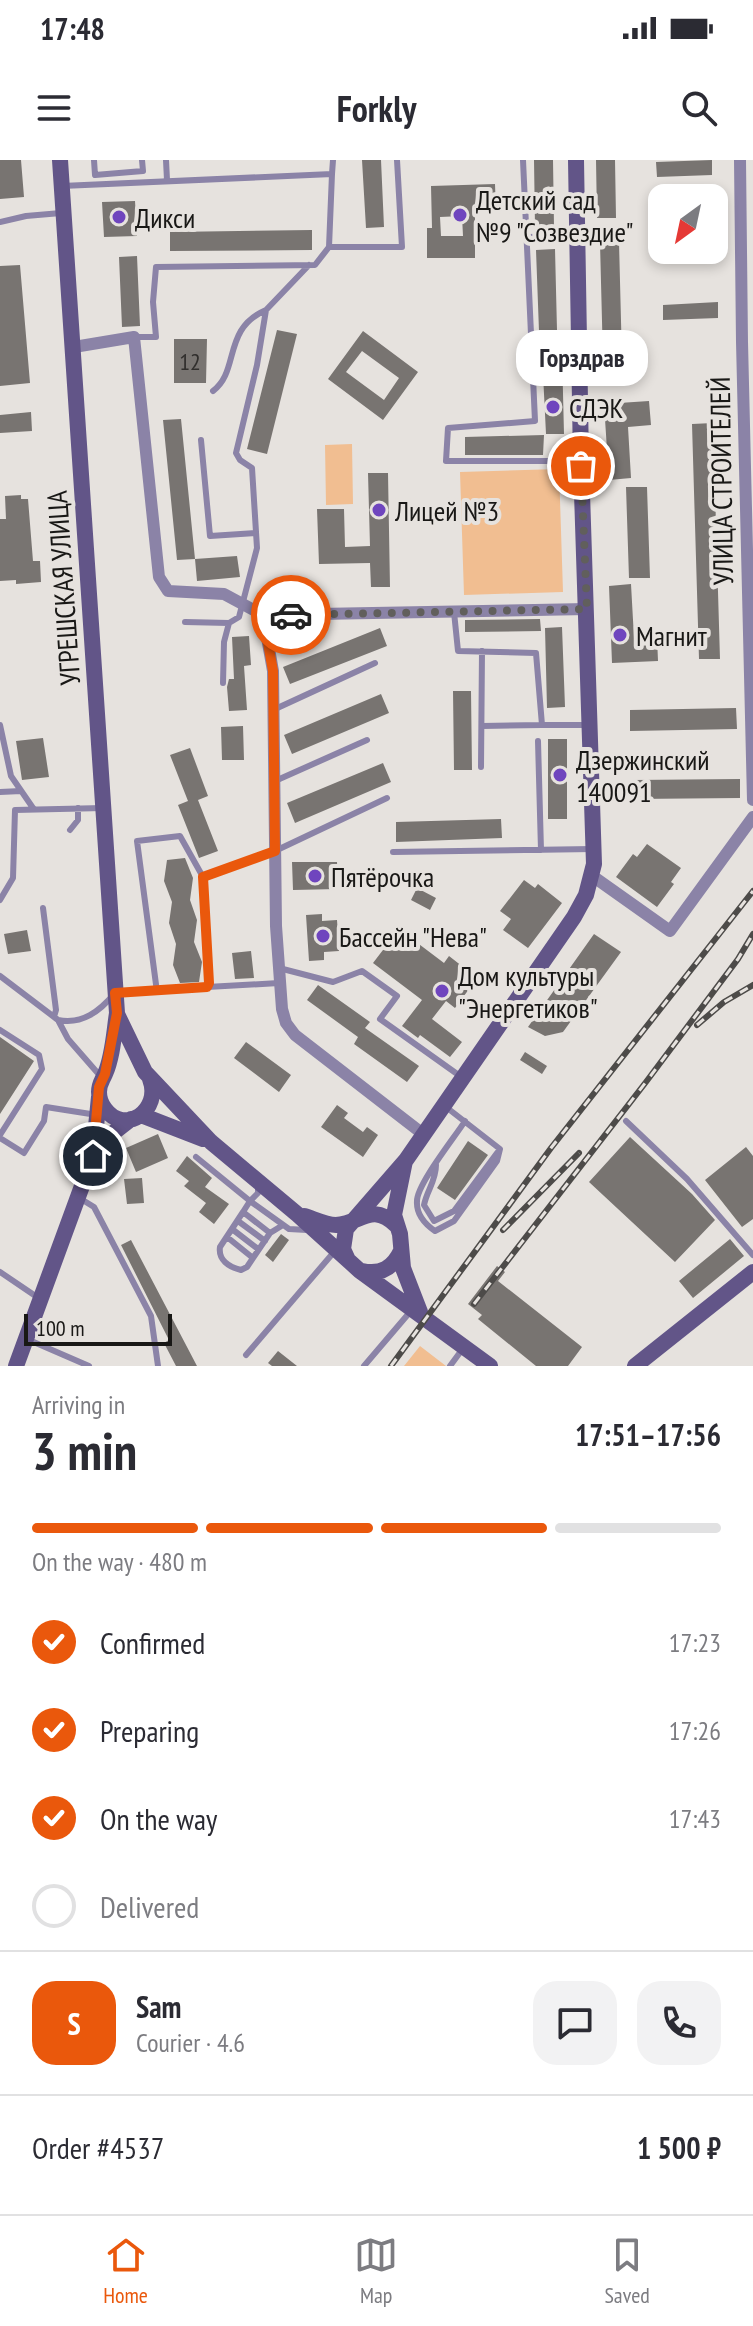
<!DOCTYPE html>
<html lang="en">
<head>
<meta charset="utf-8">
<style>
  body { margin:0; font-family:"PT Sans Narrow",sans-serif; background:#f2f2f3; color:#2b2b33; height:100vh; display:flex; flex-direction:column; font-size:30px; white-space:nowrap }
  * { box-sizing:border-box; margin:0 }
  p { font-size:26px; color:#7c7c81 }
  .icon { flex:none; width:44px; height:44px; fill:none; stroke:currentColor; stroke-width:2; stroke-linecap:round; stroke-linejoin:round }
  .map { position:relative; height:1206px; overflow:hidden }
  .drawer { display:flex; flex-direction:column; background:#fff; flex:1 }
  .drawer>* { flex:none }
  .needle { width:52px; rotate:213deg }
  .tools { position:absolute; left:648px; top:24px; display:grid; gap:16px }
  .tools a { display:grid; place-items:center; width:80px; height:80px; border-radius:16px; background:#fff; box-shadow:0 4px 12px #0003; font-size:40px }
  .scale { position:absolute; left:24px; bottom:20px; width:148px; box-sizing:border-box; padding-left:8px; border:4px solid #191816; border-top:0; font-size:22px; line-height:28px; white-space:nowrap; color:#191816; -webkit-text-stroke:6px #e6e2de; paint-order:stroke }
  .pin { position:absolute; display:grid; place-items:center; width:68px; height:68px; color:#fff; margin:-34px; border:4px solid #fff; border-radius:50%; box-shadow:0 2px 8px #0007 }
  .courier { position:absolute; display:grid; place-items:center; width:80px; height:80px; margin:-40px; border:6px solid #ea580c; border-radius:50%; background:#fff; color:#222; box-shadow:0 2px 10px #0007 }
  .bubble { position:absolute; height:56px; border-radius:24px; background:#fff; box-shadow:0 4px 12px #0003; font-size:26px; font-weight:700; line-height:56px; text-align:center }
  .headline em { font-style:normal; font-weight:700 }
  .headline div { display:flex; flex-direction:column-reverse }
  .headline { display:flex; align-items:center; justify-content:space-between; height:136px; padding:0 32px }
  h1 { font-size:52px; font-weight:700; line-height:60px }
  .bar { display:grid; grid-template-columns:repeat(4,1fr); gap:12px 8px; align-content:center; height:96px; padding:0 32px }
  .bar i { height:10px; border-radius:6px; background:#e1e1e2 }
  .bar .current { background:#ea580c }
  .bar p { grid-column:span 4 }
  .line { display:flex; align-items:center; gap:20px; padding:0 32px; border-top:2px solid #e1e1e2 }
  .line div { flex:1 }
  .round { display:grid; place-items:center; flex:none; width:84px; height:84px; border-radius:24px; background:#f2f2f3 }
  ol { padding:0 32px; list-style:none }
  li { display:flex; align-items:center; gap:24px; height:88px }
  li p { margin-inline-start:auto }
  li .icon { padding:8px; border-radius:50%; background:#ea580c; color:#fff; stroke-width:4 }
  li:last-child { color:#7c7c81 }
  li i { width:44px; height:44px; border:4px solid #e1e1e2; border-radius:50% }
  .status { display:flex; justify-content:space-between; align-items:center; height:56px; padding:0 40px; background:#fff; direction:ltr }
  .status svg { height:22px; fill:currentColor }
  header { display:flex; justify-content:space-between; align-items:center; height:104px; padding:0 32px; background:#fff; font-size:36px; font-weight:700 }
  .dock { display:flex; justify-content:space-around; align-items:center; height:112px; border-top:2px solid #e1e1e2; background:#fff; font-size:22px; color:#7c7c81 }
  .dock a { display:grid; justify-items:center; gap:4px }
  .dock .current { color:#ea580c }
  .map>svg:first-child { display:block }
</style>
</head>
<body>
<div class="status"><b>17:48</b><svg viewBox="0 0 49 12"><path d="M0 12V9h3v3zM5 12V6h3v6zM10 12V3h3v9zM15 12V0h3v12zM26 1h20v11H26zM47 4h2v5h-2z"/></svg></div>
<header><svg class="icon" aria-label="menu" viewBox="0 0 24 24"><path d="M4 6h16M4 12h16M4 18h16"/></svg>Forkly<svg class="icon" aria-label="search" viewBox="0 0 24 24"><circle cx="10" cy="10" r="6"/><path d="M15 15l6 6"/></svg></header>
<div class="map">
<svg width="753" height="1206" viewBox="0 0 753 1206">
  <rect width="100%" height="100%" fill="#e6e2de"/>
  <path fill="#f1be91" d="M352,284l1,60 -27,1 -1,-60z
    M559,309l4,123 -99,3 -4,-123z
    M420,1186l26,20h-42z"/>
  <path fill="#787471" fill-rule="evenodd" d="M0,0h21l3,37 -24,2z
    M362,0h19l3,67 -18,1z
    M534,0h19l1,67h-19z
    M596,0h19l1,58h-19z
    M712,0v15l-55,2 -1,-15z
    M495,24l1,28 -19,1v3h-2v42h-48v-30h5l-1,-42zM462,56l1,20h-22l-1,-19z
    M135,41l2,35 -33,1 -2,-35z
    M312,70v20l-142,1v-19z
    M619,82l3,118h-19l-3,-117z
    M555,89l2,81 -18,1 -3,-81z
    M137,96l3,70 -18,1 -3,-70z
    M20,105l10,118 -30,3v-120z
    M718,142v16l-55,2v-15z
    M277,170l20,4 -30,120 -20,-5z
    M363,171l55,41 -35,48 -55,-41zM362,191l37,27 -15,22 -38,-28z
    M174,179h33l-1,44h-32z
    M562,193l2,81h-18l-4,-80z
    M649,241l2,24 -23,2 3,51 -22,2 -5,-76z
    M31,252l1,19 -32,2v-18z
    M181,259l14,140 -18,1 -14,-140z
    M713,263l7,236h-21l-7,-235z
    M544,275l-1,20h-78v-18z
    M368,313h20l2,114h-19l-1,-24 -51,1 -2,-55h27l1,38 25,-1z
    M626,327h21l3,91h-21z
    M21,335v4h7l5,62h7l1,21 -25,2v-4l-16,1v-62h6l-1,-23z
    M237,396l3,21 -43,4 -2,-22z
    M631,424l3,54 23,-1 1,24 -46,2 -3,-77z
    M540,459l1,12 -76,1v-12z
    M562,467l3,80 -18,1 -2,-80z
    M380,468l7,18 -97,38 -7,-17z
    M249,476l2,29 -7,1 3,44 -18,1 -2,-24 2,-8h5l-2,-42z
    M453,531h18l1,79h-18z
    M381,534l8,19 -97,41 -8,-19z
    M736,548l1,21 -107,2v-21z
    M243,566l1,34h-22l-1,-33z
    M43,578l6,39 -27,3 -6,-39z
    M548,579h19v80h-19z
    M190,588l18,48 -10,4 20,51 -19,7 -21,-53 10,-4 -18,-46z
    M383,603l8,19 -96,41 -8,-20z
    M740,619v19l-106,1v-19z
    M501,659l1,19 -106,4v-20z
    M647,684l34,24 -10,14 3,2 -17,23 -41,-30 17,-23 4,3z
    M185,698l8,20 -3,22 7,20 -3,22 8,20 -3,20 -19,1 -7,-18 3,-21 -7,-21 3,-21 -8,-21 3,-21z
    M292,702h45l1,27 -45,1z
    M524,720l11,8 3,-4 24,19 -34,45 -25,-18 8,-11 -11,-8z
    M417,728l19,10 -6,12 -19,-10z
    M322,754v7l15,-1 2,31 -15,1v8l-15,1 -3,-46z
    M399,769l45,34 5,-7 18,14 -5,7 10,8 -17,23 -9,-7 -14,18 30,23 -12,15 -30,-22 -2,3 -16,-12 20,-26 -49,-37z
    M27,770l4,21 -23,3 -4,-20z
    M594,774l27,18 -58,80 -18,4 -17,-9z
    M251,791l3,27 -19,1 -3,-26z
    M318,825l52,37 -5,6 54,38 -12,16 -53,-38 4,-7 -51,-37z
    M0,877l34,24 -34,53z
    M246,882l45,33 -12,17 -45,-34z
    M525,892l22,14 -5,8 -22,-14z
    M337,945l11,8 -4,5 19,14 4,-5 11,8 -15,22 -42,-30z
    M158,974l10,24 -32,14 -10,-24z
    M630,977l62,57 23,26 -40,42 -86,-80z
    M468,981l20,14 -33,45 -18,-12z
    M746,987l7,9v63l-11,8 -37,-47z
    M187,996l25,22 -7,9 24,17 -15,20 -15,-12 7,-9 -22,-17 5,-5 -13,-10z
    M142,1018l2,25 -17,1 -3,-25z
    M281,1074l8,6 -16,22 -8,-7z
    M730,1079l14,17 -51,42 -14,-17z
    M131,1080l66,126h-21l-12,-23 5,-3 -48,-95z
    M497,1106l8,6 -7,9 84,66 -14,19h-32l-58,-47 4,-4 -14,-11z
    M278,1191l19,15h-25l-4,-3z"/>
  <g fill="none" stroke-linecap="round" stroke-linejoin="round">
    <path stroke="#8b83a7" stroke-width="6" d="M94,0l1,15 48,-4 -1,-11
      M166,0l1,20
      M523,0l12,261 -87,7 -2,33h132
      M332,14l-3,73h73l-5,-87
      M62,26l270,-12 1,-14
      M0,62l26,-6 35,-3
      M527,77l48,-1
      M135,177h21l-3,-35 3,-35 159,-2 14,-18
      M213,231c27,-20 9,-62 53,-81
      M201,280l9,96 46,-3
      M454,452l4,39 78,2 6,72h46
      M185,462l44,1 10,-6 18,-69 -5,-80 -12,-8 -4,-7 21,-88 9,-55 43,-45
      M223,523l1,-41 5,-19
      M273,550l102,-47
      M0,565l11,51 22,32
      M482,566l60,-1
      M538,581l3,109
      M481,607l1,-116
      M275,621l92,-41
      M0,632l21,-1
      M70,670l8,-10v-12
      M393,692l200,-3
      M0,740l13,-22 2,-68 88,-2
      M43,748l13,102 -2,7
      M279,808l54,14 29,-11 35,25 -17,23 80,57
      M0,816l58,44 10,19 34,39
      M207,827l72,-4
      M157,832l-20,-151 43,-5 23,41 72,-26 112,-53
      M58,860c24,5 42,-9 57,-27l92,-6 2,-4 -6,-106
      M0,870l39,25 3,14 -42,66
      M446,947l54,42 -3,12 -43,60 -19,10c-10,-7 -19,-16 -18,-30 0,-17 38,-64 48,-80
      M626,961l61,58 66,76
      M0,978l24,15 20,-32 2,-14 51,8
      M196,997l54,44 -7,11 27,21 13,-8
      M436,1005c0,16 -9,25 -12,40l10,16 20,-10 43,-58
      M258,1025v8l-8,8 39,28 18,1
      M81,1039l13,8 57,109 7,50
      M243,1052l-23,35c-2,13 9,20 21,23l6,-3 6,-9
      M238,1061l27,20
      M232,1069l26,20
      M227,1077l26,21 17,-25
      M0,1112l37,25
      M29,1180l60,26
      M246,1195l88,-103
      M364,1206l46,-54
      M450,1206l14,-19"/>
    <path stroke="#8b83a7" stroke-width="12" d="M740,0l2,182 11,458
      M74,187l60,-10 25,240 9,14 56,3 39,21 324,-6
      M263,455l10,56 3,255 6,83 4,14 9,12 128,99
      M591,715l79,56 83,-114"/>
    <path stroke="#625588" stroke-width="16" d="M60,0l57,853c-3,19 -4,43 -12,61 -3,7 -6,10 -6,18 0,6 2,12 6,17 20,27 57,1 45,-30
      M117,854l28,58 66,70 86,72 63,57 130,95
      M141,955l62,24
      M94,995l19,-22 18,-14
      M405,1001l-11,54 6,19 3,34 17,44
      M304,1056c10,3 22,9 32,9 26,-2 35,-23 60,0
      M348,1100l-5,-11 3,-20 60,-69 168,-243 12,-22 8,-31 -13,-402 -5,-302
      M362,1111c19,4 31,-3 39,-20
      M16,1206l77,-210 6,-59
      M635,1206l118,-94"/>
    <defs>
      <path id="rail" d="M697,865l27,-23 29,-17
        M503,1070l76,-77
        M474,1144l172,-222 92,-123 15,-25
        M391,1206l160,-218 202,-257"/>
    </defs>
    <use href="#rail" stroke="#4d4b49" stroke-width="6"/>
    <use href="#rail" stroke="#e6e2de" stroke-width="3" stroke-dasharray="9" stroke-linecap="butt"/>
  </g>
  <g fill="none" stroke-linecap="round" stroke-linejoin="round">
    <path stroke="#615f5c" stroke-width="8" stroke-dasharray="0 14.4" d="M291,455l296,-6 -6,-143"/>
    <path stroke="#ea580c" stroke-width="10" d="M93,996l6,-69 6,-13 12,-61 -2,-20 92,-6 2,-4 -6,-106 72,-26 -2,-180 -10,-56h28"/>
  </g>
  <g fill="#6f45be" stroke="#e6e2de" stroke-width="3">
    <circle cx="460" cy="55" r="8"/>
    <circle cx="119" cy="57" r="8"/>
    <circle cx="553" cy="247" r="8"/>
    <circle cx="379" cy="350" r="8"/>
    <circle cx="620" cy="475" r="8"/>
    <circle cx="560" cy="615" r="8"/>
    <circle cx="315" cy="716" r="8"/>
    <circle cx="323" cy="776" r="8"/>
    <circle cx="442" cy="831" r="8"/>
  </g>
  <g text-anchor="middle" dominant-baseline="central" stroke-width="8" stroke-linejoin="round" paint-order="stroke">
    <g font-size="24" fill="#312f2d">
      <text x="190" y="201">12</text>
    </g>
    <g font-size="28" fill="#191816" stroke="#e6e2de" text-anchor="start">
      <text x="476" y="39">Детский сад<tspan x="476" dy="32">№9 "Созвездие"</tspan></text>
      <text x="135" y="57">Дикси</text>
      <text x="569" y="247">СДЭК</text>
      <text x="395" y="350">Лицей №3</text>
      <text x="636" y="475">Магнит</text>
      <text x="576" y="599">Дзержинский<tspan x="576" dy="32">140091</tspan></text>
      <text x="331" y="716">Пятёрочка</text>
      <text x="339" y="776">Бассейн "Нева"</text>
      <text x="458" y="815">Дом культуры<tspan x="458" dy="32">"Энергетиков"</tspan></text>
    </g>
    <g font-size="28" fill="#191816" stroke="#e6e2de">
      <text transform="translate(721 321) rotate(-91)">УЛИЦА СТРОИТЕЛЕЙ</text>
      <text transform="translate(63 428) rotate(-94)">УГРЕШСКАЯ УЛИЦА</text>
    </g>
  </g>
</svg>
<div class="tools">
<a><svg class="needle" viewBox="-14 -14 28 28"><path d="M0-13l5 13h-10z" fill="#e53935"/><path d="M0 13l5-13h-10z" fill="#7c7c81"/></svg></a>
</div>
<div class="scale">100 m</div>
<div class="pin" style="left:581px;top:306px;background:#ea580c"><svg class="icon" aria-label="bag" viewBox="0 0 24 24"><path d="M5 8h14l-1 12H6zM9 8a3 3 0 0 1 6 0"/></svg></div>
<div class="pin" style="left:93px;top:996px;background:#1f2937"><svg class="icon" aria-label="home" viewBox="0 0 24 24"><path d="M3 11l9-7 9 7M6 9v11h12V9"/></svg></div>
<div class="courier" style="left:291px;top:455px"><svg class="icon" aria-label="car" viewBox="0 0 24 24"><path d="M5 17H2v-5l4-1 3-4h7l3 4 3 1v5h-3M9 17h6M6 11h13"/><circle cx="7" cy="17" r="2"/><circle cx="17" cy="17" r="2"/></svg></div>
<div class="bubble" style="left:516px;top:170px;width:132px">Горздрав</div>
</div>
<section class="drawer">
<div class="headline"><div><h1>3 min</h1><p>Arriving in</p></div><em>17:51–17:56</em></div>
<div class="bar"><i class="current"></i><i class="current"></i><i class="current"></i><i></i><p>On the way · 480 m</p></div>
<ol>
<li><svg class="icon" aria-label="check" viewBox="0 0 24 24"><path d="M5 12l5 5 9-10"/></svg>Confirmed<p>17:23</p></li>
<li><svg class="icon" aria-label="check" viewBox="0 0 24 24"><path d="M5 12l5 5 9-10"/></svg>Preparing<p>17:26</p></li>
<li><svg class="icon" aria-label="check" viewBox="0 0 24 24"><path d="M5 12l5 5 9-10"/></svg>On the way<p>17:43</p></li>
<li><i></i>Delivered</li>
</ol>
<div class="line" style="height:144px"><b class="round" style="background:#ea580c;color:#fff">S</b><div><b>Sam</b><p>Courier · 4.6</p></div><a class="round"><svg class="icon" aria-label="chat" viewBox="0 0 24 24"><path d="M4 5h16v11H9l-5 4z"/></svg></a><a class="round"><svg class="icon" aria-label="phone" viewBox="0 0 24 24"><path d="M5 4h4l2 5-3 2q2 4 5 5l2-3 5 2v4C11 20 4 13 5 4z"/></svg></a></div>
<div class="line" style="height:104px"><div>Order #4537</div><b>1 500 ₽</b></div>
</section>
<nav class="dock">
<a class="current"><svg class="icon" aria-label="home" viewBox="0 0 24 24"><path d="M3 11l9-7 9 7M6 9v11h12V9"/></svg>Home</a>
<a><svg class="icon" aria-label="map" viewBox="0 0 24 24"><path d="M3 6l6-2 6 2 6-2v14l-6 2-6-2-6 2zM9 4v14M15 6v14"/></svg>Map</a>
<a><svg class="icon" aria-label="saved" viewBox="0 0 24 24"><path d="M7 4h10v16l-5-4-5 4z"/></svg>Saved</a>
</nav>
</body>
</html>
